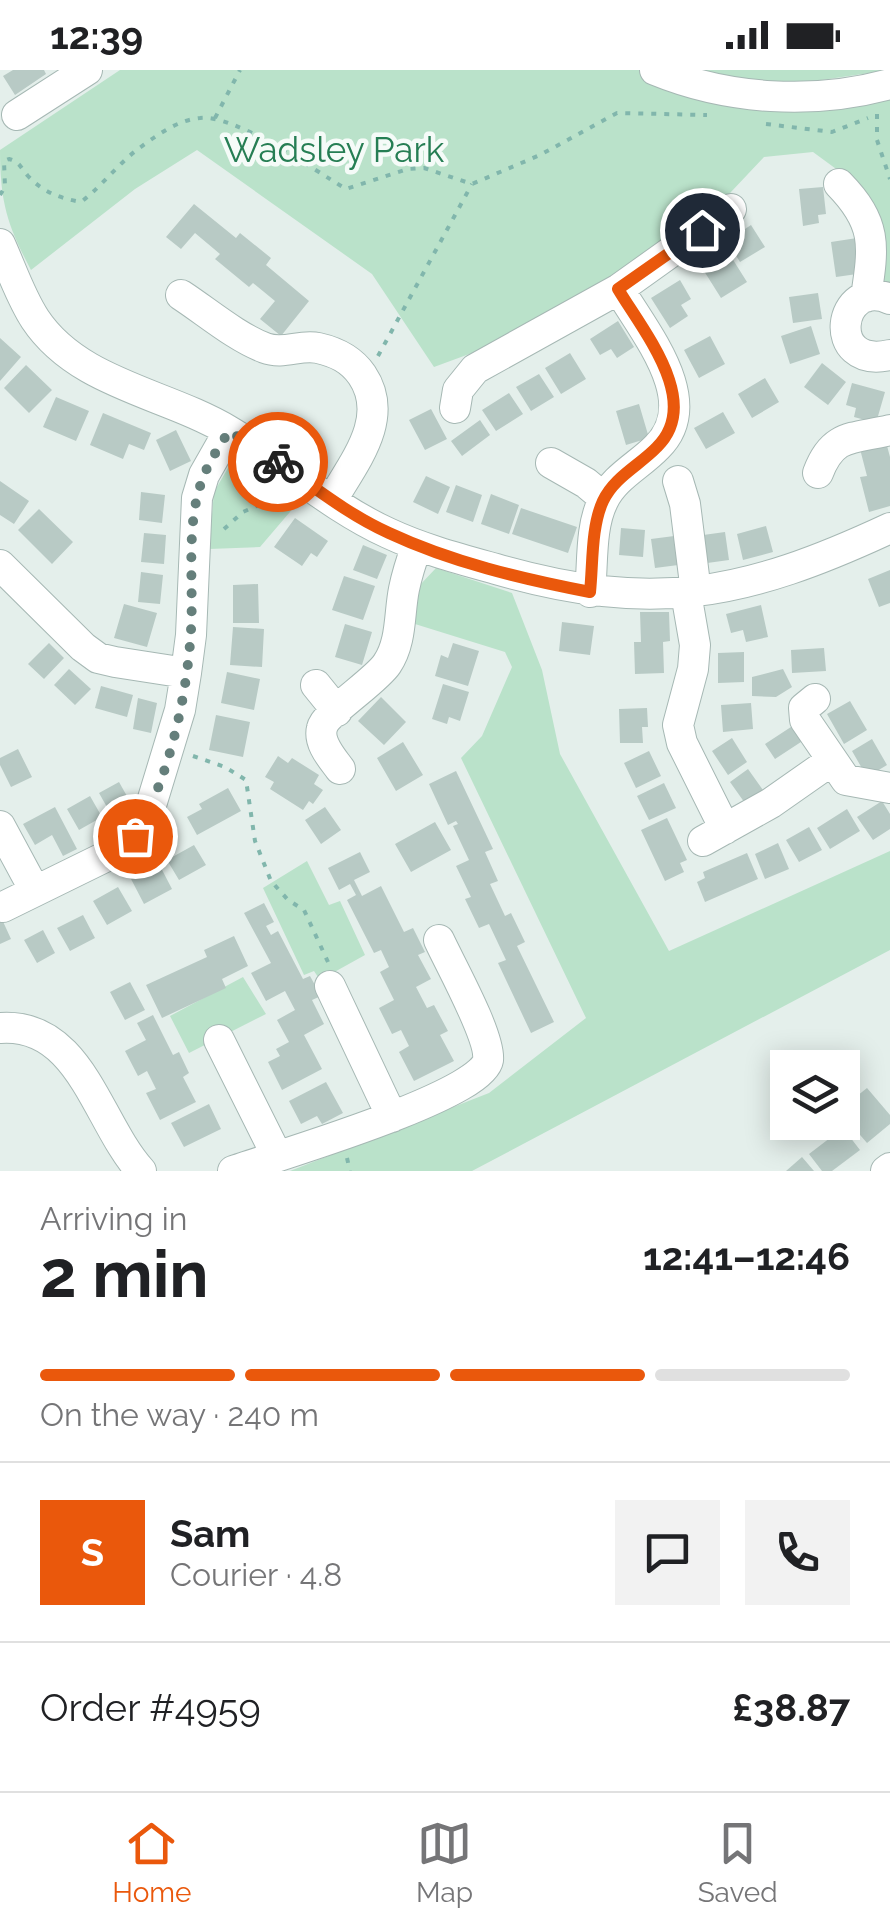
<!DOCTYPE html>
<html lang="en">
<head>
<meta charset="utf-8">
<style>
  body { margin:0; font-family:Raleway,sans-serif; background:#f2f2f2; color:#202124; height:100vh; display:flex; flex-direction:column; font-size:38px; white-space:nowrap }
  * { box-sizing:border-box; margin:0 }
  p { font-size:32px; color:#757577 }
  .icon { flex:none; width:55px; height:55px; fill:none; stroke:currentColor; stroke-width:2; stroke-linecap:round; stroke-linejoin:round }
  .map { position:relative; height:1101px; overflow:hidden }
  .side { display:flex; flex-direction:column; background:#fff; flex:1 }
  .side>* { flex:none }
  .buttons { position:absolute; left:770px; top:980px; display:grid; gap:20px }
  .buttons a { display:grid; place-items:center; width:90px; height:90px; border-radius:0px; background:#fff; box-shadow:0 5px 25px #0003; font-size:50px }
  .pin { position:absolute; display:grid; place-items:center; width:85px; height:85px; color:#fff; margin:-42px; border:5px solid #fff; border-radius:50%; box-shadow:0 2px 10px #0007 }
  .courier { position:absolute; display:grid; place-items:center; width:100px; height:100px; margin:-50px; border:8px solid #ea580c; border-radius:50%; background:#fff; color:#222; box-shadow:0 2px 12px #0007 }
  .overview em { font-style:normal; font-weight:700 }
  .overview div { display:flex; flex-direction:column-reverse }
  .overview { display:flex; align-items:center; justify-content:space-between; height:170px; padding:0 40px }
  h1 { font-size:65px; font-weight:700; line-height:75px }
  .bar { display:grid; grid-template-columns:repeat(4,1fr); gap:15px 10px; align-content:center; height:120px; padding:0 40px }
  .bar i { height:12px; border-radius:8px; background:#e0e0e0 }
  .bar .selected { background:#ea580c }
  .bar p { grid-column:span 4 }
  .line { display:flex; align-items:center; gap:25px; padding:0 40px; border-top:2px solid #e0e0e0 }
  .line div { flex:1 }
  .round { display:grid; place-items:center; flex:none; width:105px; height:105px; border-radius:0px; background:#f2f2f2 }
  .status { display:flex; justify-content:space-between; align-items:center; height:70px; padding:0 50px; background:#fff; direction:ltr }
  .status svg { height:28px; fill:currentColor }
  .dock { display:flex; justify-content:space-around; align-items:center; height:140px; border-top:2px solid #e0e0e0; background:#fff; font-size:28px; color:#757577 }
  .dock a { display:grid; justify-items:center; gap:5px }
  .dock .selected { color:#ea580c }
  .map>svg:first-child { display:block }
</style>
</head>
<body>
<div class="status"><b>12:39</b><svg viewBox="0 0 49 12"><path d="M0 12V9h3v3zM5 12V6h3v6zM10 12V3h3v9zM15 12V0h3v12zM26 1h20v11H26zM47 4h2v5h-2z"/></svg></div>
<div class="map">
<svg width="890" height="1101" viewBox="0 0 890 1101">
  <rect width="100%" height="100%" fill="#e4efeb"/>
  <path fill="#bae2ca" d="M120,0h770l-103,15 103,9v191h-15l-17,-100 -45,-33 -49,5 -50,53 -84,57 -120,72 -76,28 -62,-93 -175,-124 -62,39 -104,81c-24,-45 -31,-69 -31,-120z
    M232,391l25,10 44,28 -41,48 -51,2 5,-57z
    M436,498l76,25 30,77 18,84 109,197 221,-100v99l-418,221h-182l199,-78 97,-75 -125,-260 21,-22 30,-69 -7,-15 -90,-28 4,-38z
    M307,791l22,44 11,-4 25,54 -45,25 -6,-9 -10,4 -41,-87z
    M243,907l23,37 -77,39 -19,-37z"/>
  <path fill="#b8cac5" d="M13,0h31l2,4 -31,21 -12,-19z
    M823,117l3,27 -8,1 1,8 -16,3 -4,-37z
    M194,134l42,34 4,-5 31,25 -5,7 43,36 -28,35 -21,-17 15,-18 -22,-18 -4,4 -34,-28 5,-5 -25,-21 -14,16 -15,-12z
    M751,155l14,22 -25,15 -13,-21z
    M857,168l4,23 -6,1 2,12 -21,3 -5,-35z
    M730,185l17,27 -26,16 -17,-27z
    M680,210l11,19 -10,6 7,11 -18,12 -19,-30z
    M818,223l4,26 -29,4 -4,-26z
    M618,251l16,26 -17,11 -6,-9 -11,6 -10,-16z
    M811,256l9,28 -30,10 -9,-28z
    M710,266l15,28 -26,14 -15,-28z
    M0,268l21,19 -21,24z
    M570,283l16,26 -25,15 -16,-26z
    M822,293l24,19 -18,23 -24,-18z
    M26,295l26,25 -23,23 -25,-25z
    M539,304l15,23 -23,14 -15,-24z
    M765,308l14,24 -27,16 -14,-24z
    M852,313l33,9 -9,31 -22,-6 2,-9 -10,-3z
    M509,323l14,21 -27,17 -14,-21z
    M56,327l33,14 -13,30 -33,-14z
    M639,334l10,34 -23,7 -10,-34z
    M431,339l16,30 -22,11 -16,-30z
    M723,342l12,21 -29,16 -12,-21z
    M103,343l48,20 -7,17 -15,-6 -6,15 -33,-14z
    M480,350l10,15 -28,21 -11,-15z
    M176,360l15,31 -21,10 -14,-31z
    M886,372l4,15v49l-21,6 -9,-35 7,-1 -7,-27z
    M426,406l24,11 -12,27 -25,-12z
    M0,411l29,20 -15,23 -14,-9z
    M456,415l26,10 -9,27 -27,-10z
    M141,422l24,3 -3,28 -23,-3z
    M491,424l28,11 -10,29 -28,-10z
    M521,438l56,19 -9,26 -56,-19z
    M39,439l34,33 -21,22 -34,-34z
    M295,448l33,23 -11,16 -6,-4 -9,13 -28,-19z
    M766,456l7,26 -30,8 -6,-26z
    M621,458l24,2 -2,27 -24,-2z
    M725,462l4,28 -29,4 -4,-28z
    M144,463l22,2 -2,29 -23,-2z
    M682,465l4,29 -31,4 -4,-29z
    M363,475l24,10 -10,24 -24,-9z
    M890,500v33l-11,4 -11,-28z
    M141,502l22,3 -3,29 -22,-2z
    M344,506l31,10 -12,34 -31,-10z
    M258,514l1,39h-26v-38z
    M124,534l33,9 -10,34 -33,-9z
    M761,535l7,32 -22,5 -3,-12 -12,3 -5,-19z
    M640,542h29l1,29 -7,1 1,31 -29,1 -1,-32h7z
    M562,552l32,4 -4,29 -31,-4z
    M345,554l27,8 -10,33 -27,-8z
    M233,557l31,2 -2,38 -32,-2z
    M49,573l15,15 -20,21 -16,-15z
    M453,573l26,8 -11,35 -33,-10 6,-21 7,3z
    M824,578l2,23 -34,2 -1,-23z
    M744,582v30l-26,1v-30z
    M69,599l22,20 -16,16 -21,-20z
    M783,599l9,18 -16,10 -24,-1v-19z
    M227,602l33,7 -6,31 -33,-7z
    M443,614l26,8 -9,29 -11,-4 -2,7 -15,-5z
    M101,616l32,9 -6,22 -32,-9z
    M381,627l25,25 -22,23 -26,-24z
    M138,628l19,5 -6,30 -18,-4z
    M850,631l17,29 -23,14 -17,-30z
    M751,633l2,26 -30,3 -2,-27z
    M647,638l1,19h-6l1,16h-23l-1,-34z
    M216,645l34,7 -7,35 -34,-7z
    M794,655l10,15 -29,19 -10,-15z
    M732,668l15,24 -19,13 -16,-24z
    M872,669l15,26 -20,12 -15,-26z
    M403,672l20,33 -27,16 -19,-33z
    M18,679l14,28 -21,10 -11,-22v-7z
    M649,681l12,25 -25,12 -12,-25z
    M278,686l10,7 4,-5 27,17 -5,9 9,6 -10,14 -4,-3 -6,9 -33,-21 4,-7 -9,-5z
    M748,699l17,24 -18,13 -17,-24z
    M456,701l37,78 -8,3 13,29 -8,3 15,32 6,-3 14,29 -8,4 37,76 -23,11 -33,-70 8,-3 -17,-36 -10,4 -14,-29 6,-2 -15,-31 13,-6 -16,-34 5,-2 -2,-3 -8,4 -19,-41z
    M119,712l13,23 -20,11 -13,-23z
    M664,713l12,25 -27,12 -12,-24z
    M228,718l13,23 -44,24 -10,-18 15,-8 -3,-5z
    M90,726l12,21 -23,13 -12,-21z
    M882,731l8,13v15l-17,11 -16,-23z
    M55,737l22,42 -14,7 -11,-21 -17,10 -12,-21z
    M325,737l16,23 -20,14 -16,-24z
    M847,739l13,22 -30,18 -13,-21z
    M667,748l20,42 -7,3 4,9 -19,9 -24,-51z
    M435,752l16,28 -40,22 -16,-28z
    M809,757l13,23 -23,12 -13,-22z
    M778,773l11,26 -24,10 -10,-25z
    M194,775l12,20 -27,15 -12,-20z
    M360,782l10,20 -16,8 8,16 19,-10 23,46 9,-4 12,24 -7,3 13,24 -15,8 11,21 7,-3 14,26 -8,4 14,26 -40,20 -15,-29 10,-6 -8,-16 -9,4 -13,-26 15,-8 -14,-28 9,-5 -8,-17 -7,3 -27,-53 9,-5 -6,-11 -11,6 -11,-22z
    M747,783l11,26 -53,23 -8,-20 8,-4 -2,-6z
    M159,794l13,25 -28,15 -13,-25z
    M118,817l14,24 -25,14 -14,-24z
    M264,833l10,19 -8,4 5,9 7,-4 25,48 7,-3 11,20 -9,4 12,24 -20,11 18,34 -40,21 -14,-28 12,-6 -4,-7 13,-7 -12,-22 18,-10 -10,-19 -19,10 -15,-28 20,-10 -27,-50z
    M0,845l11,24 -11,5z
    M83,845l12,23 -25,13 -13,-23z
    M43,860l12,23 -18,10 -13,-23z
    M234,866l14,30 -26,13 4,9 -64,30 -16,-33 61,-28 -3,-7z
    M130,912l15,28 -20,10 -15,-28z
    M153,945l20,40 6,-3 10,21 -6,4 13,25 -36,18 -14,-27 10,-4 -9,-18 -9,5 -13,-25 21,-11 -9,-17z
    M326,1012l17,31 -21,11 -5,-8 -16,8 -12,-23z
    M867,1018l23,27v9l-23,19 -25,-29v-6z
    M209,1034l12,25 -37,18 -13,-24z
    M843,1058l17,22 -28,21h-10l-13,-17z
    M802,1087l12,14h-28z"/>
  <g fill="none" stroke-linecap="round" stroke-linejoin="round">
    <defs>
      <path id="minor" d="M655,0c73,30 159,35 235,14
        M17,45l70,-45
        M839,114c38,39 35,61 27,113
        M0,174c11,24 20,52 35,75 43,65 131,74 194,112 54,32 102,76 159,102 34,16 72,26 108,36 157,45 248,27 394,-41
        M181,225c26,17 55,42 84,53 19,7 35,-4 53,0 18,4 33,11 44,27 29,43 -8,87 -30,125
        M890,229c-52,-23 -66,71 0,56
        M455,338l3,-18 17,-21 144,-80 112,-80
        M551,393l35,20 18,15
        M818,403c15,-40 35,-34 72,-43
        M678,411l7,23 11,88
        M0,495l83,82 15,11 17,4 71,11
        M590,522c3,-28 0,-65 13,-91 11,-24 37,-36 54,-54 47,-46 -14,-116 -38,-158
        M686,523l9,52 -2,24 -15,56 4,18 43,86
        M316,615l21,26
        M815,629l-11,9 1,12 41,60 44,8
        M340,699c-8,-11 -22,-26 -18,-41 3,-15 53,-46 65,-64 15,-22 12,-51 17,-75 3,-15 8,-30 13,-44
        M0,756l35,65
        M703,771l68,-38 60,-42
        M3,837l110,-54 22,-17 13,-21 32,-105 6,-37 5,-38 6,-137 7,-23 25,-44
        M330,916l62,131
        M0,958c81,-6 97,95 141,143
        M219,970l58,116
        M233,1101c40,-14 249,-75 255,-111 3,-23 -38,-96 -49,-120
        M886,1101l4,-3"/>
    </defs>
    <use href="#minor" stroke="#a6b8b4" stroke-width="32"/>
    <path stroke="#81b6ac" stroke-width="4" stroke-dasharray="5 8" stroke-linecap="butt" d="M877,44v26l13,39
      M215,48l25,-48
      M766,54l66,8 36,-14
      M0,125l5,-8 -1,-26 5,-2c11,3 11,8 19,17 15,16 31,22 53,26 21,-16 36,-37 57,-53 18,-13 39,-29 62,-31 35,-4 114,52 146,71l62,-20 16,-1 48,16 68,-29 77,-42 90,2
      M378,286l94,-172
      M224,459l19,-17 36,-16
      M193,686l32,11 21,13 9,61 16,40 17,19 16,10 24,52
      M347,1088l3,13"/>
    <use href="#minor" stroke="#fff" stroke-width="30"/>
  </g>
  <g fill="none" stroke-linecap="round" stroke-linejoin="round">
    <path stroke="#657f7b" stroke-width="10" stroke-dasharray="0 18" d="M135,766c34,-57 52,-139 56,-206 3,-48 -6,-107 12,-152 6,-17 17,-32 26,-47l49,31"/>
    <path stroke="#ea580c" stroke-width="12" d="M278,392c36,25 71,53 111,71 62,29 133,46 201,59 3,-28 1,-65 13,-91 11,-24 37,-36 54,-54 46,-45 -14,-116 -39,-158l84,-59"/>
  </g>
  <g text-anchor="middle" dominant-baseline="central" stroke-width="9" stroke-linejoin="round" paint-order="stroke">
    <g font-size="35" fill="#267e54" stroke="#f5fbf8">
      <text x="334" y="79">Wadsley Park</text>
    </g>
  </g>
</svg>
<div class="buttons">
<a><svg class="icon" aria-label="layers" viewBox="0 0 24 24"><path d="M12 4l9 5-9 5-9-5zM3 14l9 5 9-5"/></svg></a>
</div>
<div class="pin" style="left:135px;top:766px;background:#ea580c"><svg class="icon" aria-label="bag" viewBox="0 0 24 24"><path d="M5 8h14l-1 12H6zM9 8a3 3 0 0 1 6 0"/></svg></div>
<div class="pin" style="left:702px;top:160px;background:#1f2937"><svg class="icon" aria-label="home" viewBox="0 0 24 24"><path d="M3 11l9-7 9 7M6 9v11h12V9"/></svg></div>
<div class="courier" style="left:278px;top:392px"><svg class="icon" aria-label="bike" viewBox="0 0 24 24"><circle cx="6" cy="16" r="4"/><circle cx="18" cy="16" r="4"/><path d="M6 16l4-8h5l3 8M10 8l3 8H6M13 5h3"/></svg></div>
</div>
<section class="side">
<div class="overview"><div><h1>2 min</h1><p>Arriving in</p></div><em>12:41–12:46</em></div>
<div class="bar"><i class="selected"></i><i class="selected"></i><i class="selected"></i><i></i><p>On the way · 240 m</p></div>
<div class="line" style="height:180px"><b class="round" style="background:#ea580c;color:#fff">S</b><div><b>Sam</b><p>Courier · 4.8</p></div><a class="round"><svg class="icon" aria-label="chat" viewBox="0 0 24 24"><path d="M4 5h16v11H9l-5 4z"/></svg></a><a class="round"><svg class="icon" aria-label="phone" viewBox="0 0 24 24"><path d="M5 4h4l2 5-3 2q2 4 5 5l2-3 5 2v4C11 20 4 13 5 4z"/></svg></a></div>
<div class="line" style="height:130px"><div>Order #4959</div><b>£38.87</b></div>
</section>
<nav class="dock">
<a class="selected"><svg class="icon" aria-label="home" viewBox="0 0 24 24"><path d="M3 11l9-7 9 7M6 9v11h12V9"/></svg>Home</a>
<a><svg class="icon" aria-label="map" viewBox="0 0 24 24"><path d="M3 6l6-2 6 2 6-2v14l-6 2-6-2-6 2zM9 4v14M15 6v14"/></svg>Map</a>
<a><svg class="icon" aria-label="saved" viewBox="0 0 24 24"><path d="M7 4h10v16l-5-4-5 4z"/></svg>Saved</a>
</nav>
</body>
</html>
